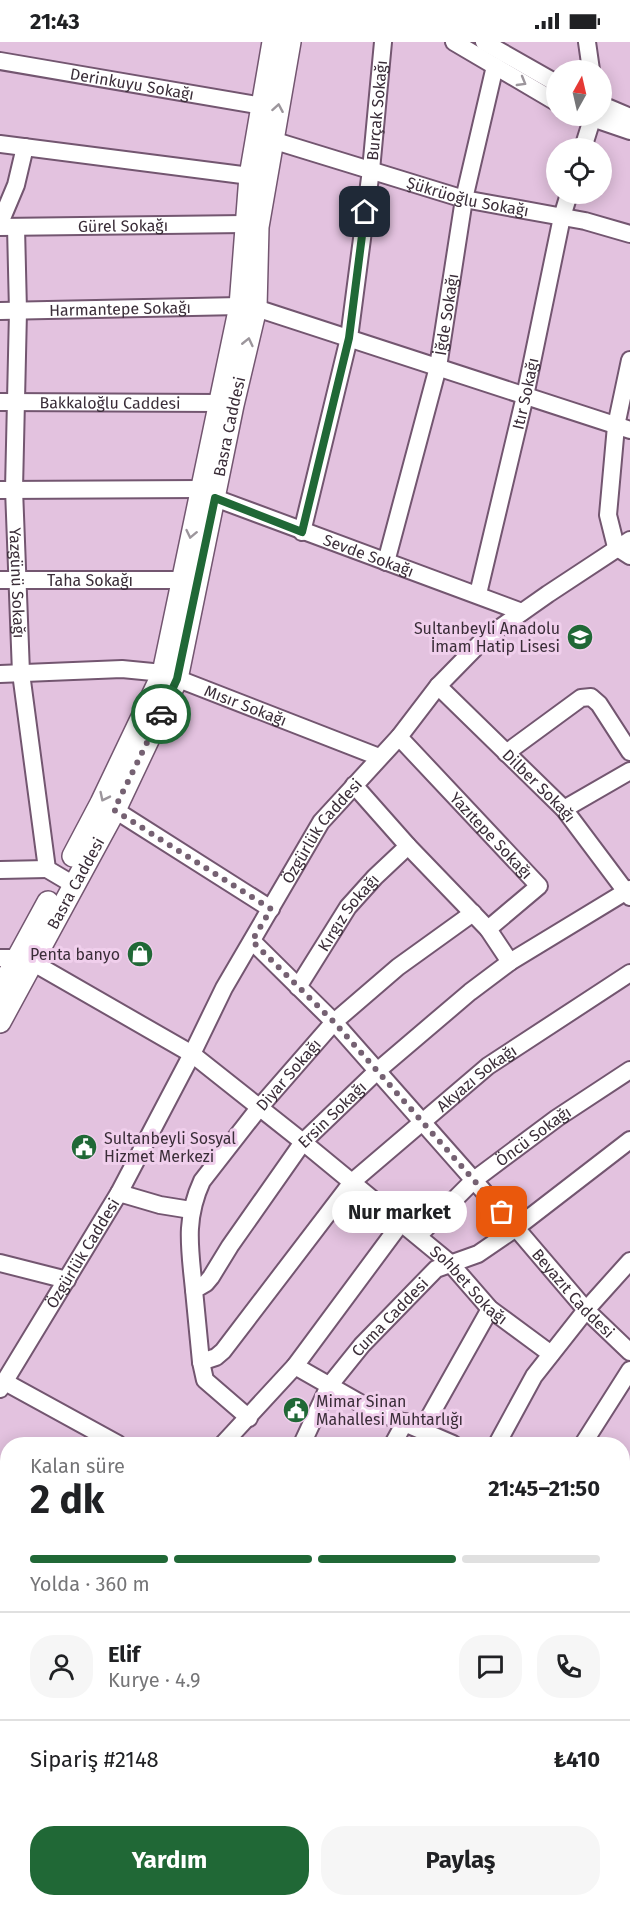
<!DOCTYPE html>
<html lang="tr">
<head>
<meta charset="utf-8">
<style>
  body { margin:0; font-family:"Fira Sans",sans-serif; background:#f6f6f6; color:#202124; height:100vh; display:flex; flex-direction:column; font-size:22px; white-space:nowrap }
  * { box-sizing:border-box; margin:0 }
  p { font-size:20px; color:#757577 }
  .icon { flex:none; width:33px; height:33px; fill:none; stroke:currentColor; stroke-width:2; stroke-linecap:round; stroke-linejoin:round }
  .map { position:relative; flex:1; overflow:hidden }
  .details { position:absolute; left:0px; top:1395px; width:630px; height:470px; display:flex; flex-direction:column; background:#fff; border-radius:24px 24px 0 0; box-shadow:0 3px 15px #0003 }
  .details>* { flex:none }
  .needle { width:39px; rotate:8deg }
  .fabs { position:absolute; left:546px; top:18px; display:grid; gap:12px }
  .fabs a { display:grid; place-items:center; width:66px; height:66px; border-radius:50%; background:#fff; box-shadow:0 3px 15px #0003; font-size:30px }
  .pin { position:absolute; display:grid; place-items:center; width:51px; height:51px; color:#fff; margin:-26px; border-radius:12px; box-shadow:0 3px 9px #0006 }
  .courier { position:absolute; display:grid; place-items:center; width:60px; height:60px; margin:-30px; border:4px solid #206836; border-radius:50%; background:#fff; color:#222; box-shadow:0 2px 8px #0007 }
  .bubble { position:absolute; height:42px; border-radius:21px; background:#fff; box-shadow:0 3px 15px #0003; font-size:20px; font-weight:700; line-height:42px; text-align:center }
  .head em { font-style:normal; font-weight:700 }
  .head div { display:flex; flex-direction:column-reverse }
  .head { display:flex; align-items:center; justify-content:space-between; height:102px; padding:0 30px }
  h1 { font-size:39px; font-weight:700; line-height:45px }
  .bar { display:grid; grid-template-columns:repeat(4,1fr); gap:9px 6px; align-content:center; height:72px; padding:0 30px }
  .bar i { height:8px; border-radius:4px; background:#e0e0e0 }
  .bar .on { background:#206836 }
  .bar p { grid-column:span 4 }
  .line { display:flex; align-items:center; gap:15px; padding:0 30px; border-top:2px solid #e0e0e0 }
  .line div { flex:1 }
  .round { display:grid; place-items:center; flex:none; width:63px; height:63px; border-radius:24px; background:#f6f6f6 }
  .cta { display:flex; gap:12px; margin-top:auto; padding:12px 30px }
  .cta a { flex:1; height:69px; border-radius:24px; background:#206836; color:#fff; font-size:24px; font-weight:700; line-height:69px; text-align:center }
  .cta a+a { background:#f6f6f6; color:#202124 }
  .status { display:flex; justify-content:space-between; align-items:center; height:42px; padding:0 30px; background:#fff; direction:ltr }
  .status svg { height:16px; fill:currentColor }
  .map>svg:first-child { display:block }
</style>
</head>
<body>
<div class="status"><b>21:43</b><svg viewBox="0 0 49 12"><path d="M0 12V9h3v3zM5 12V6h3v6zM10 12V3h3v9zM15 12V0h3v12zM26 1h20v11H26zM47 4h2v5h-2z"/></svg></div>
<div class="map">
<svg width="630" height="1864" viewBox="0 0 630 1864">
  <rect width="100%" height="100%" fill="#e3c2df"/>
  <g fill="none" stroke-linecap="round" stroke-linejoin="round">
    <defs>
      <g id="minor">
        <path d="M454,0l102,60"/>
        <path d="M484,0l72,41"/>
        <path d="M587,0l4,28"/>
        <path id="s1" d="M0,19l263,45"/>
        <path d="M602,63l28,12"/>
        <path d="M586,74l44,15"/>
        <path id="s2" d="M272,98l192,59 121,22 45,13"/>
        <path d="M0,102l250,32"/>
        <path d="M583,106l10,-32"/>
        <path d="M0,181l16,-38 9,-38"/>
        <path id="s3" d="M0,185l245,-3"/>
        <path id="s4" d="M16,185l2,84 -4,178 7,184 26,196 27,16"/>
        <path d="M256,266l374,122"/>
        <path id="s5" d="M0,269l240,-5"/>
        <path d="M630,318l-14,66 -8,89 8,32 14,9"/>
        <path id="s6" d="M0,360l219,1"/>
        <path d="M0,448l201,-1"/>
        <path id="s7" d="M215,456l307,114"/>
        <path id="s8" d="M302,490l47,-194 22,-168 12,-128"/>
        <path id="s9" d="M386,520l52,-195 26,-168 31,-133"/>
        <path id="s10" d="M0,538h181"/>
        <path id="s11" d="M478,552l47,-198 37,-179 7,-23"/>
        <path id="s12" d="M0,632l122,-5 41,4 216,84"/>
        <path id="s13" d="M438,644l126,123 66,88"/>
        <path id="s14" d="M399,695l140,149 -51,43"/>
        <path d="M506,711l75,-55 10,-1 8,7 31,48"/>
        <path d="M354,743l54,61 80,83 22,33"/>
        <path d="M564,767l66,-38"/>
        <path d="M115,768l156,99"/>
        <path d="M0,828l47,-1"/>
        <path id="s15" d="M252,899l82,81 182,206 70,82 44,42"/>
        <path id="s16" d="M0,916h17l15,4 160,92 111,88 147,121 40,46 61,45"/>
        <path id="s17" d="M298,945l50,-80 27,-30 33,-31"/>
        <path d="M119,1151l41,12 31,5"/>
        <path id="s18" d="M418,1194l56,-56 83,-62 73,-48"/>
        <path d="M0,1221l67,17"/>
        <path id="s19" d="M194,1248c-4,-41 -10,-70 8,-109l57,-73 75,-86 64,-55 75,-54"/>
        <path id="s20" d="M201,1320l15,-5 7,-6 129,-169 136,-116 142,-93"/>
        <path d="M295,1324l72,41 86,37"/>
        <path d="M5,1340l113,62"/>
        <path id="s21" d="M0,1347l119,-196 73,-139 32,-66 97,-166 78,-85 39,-51 46,-47 64,-45 82,-54"/>
        <path id="s22" d="M249,1376l-44,-38 -4,-18 -7,-72 12,-7 5,-6 19,-31 73,-104 73,-70 94,-80 40,-30 120,-73"/>
        <path d="M422,1388l68,-121"/>
        <path d="M223,1402l72,-78 106,-143"/>
        <path id="s23" d="M302,1402l27,-58 33,-41 74,-76 42,-15 38,-26 114,-88"/>
        <path d="M393,1402l12,-22"/>
        <path d="M497,1402l37,-68 52,-66 44,-49"/>
        <path d="M583,1402l47,-74"/>
        <path d="M622,1464l8,1"/>
        <path d="M0,1540l8,-4"/>
        <path d="M0,1611l8,9"/>
        <path d="M622,1617l8,2"/>
        <path d="M0,1671l8,-13"/>
        <path d="M622,1713l8,-21"/>
        <path d="M0,1833l8,3"/>
        <path d="M622,1839l8,1"/>
        <path d="M66,1857l19,7"/>
        <path d="M153,1857l1,7"/>
        <path d="M218,1857l33,7"/>
        <path d="M269,1864l2,-7"/>
        <path d="M341,1864l2,-7"/>
        <path d="M415,1864l2,-7"/>
        <path d="M487,1864l3,-7"/>
        <path d="M572,1864l2,-7"/>
      </g>
      <g id="major">
        <path d="M73,814l28,-53 62,-130 77,-367 10,-130 23,-134"/>
        <path d="M0,948l48,-88"/>
        <path id="s24" d="M0,980l115,-212 62,-131 56,-274 23,-97 2,-81 32,-185"/>
      </g>
    </defs>
    <use href="#minor" stroke="#735670" stroke-width="20"/>
    <use href="#major" stroke="#735670" stroke-width="24"/>
    <use href="#minor" stroke="#fff" stroke-width="16"/>
    <use href="#major" stroke="#fff" stroke-width="21"/>
  </g>
  <defs><path id="oneway-chevron" d="M-2-3.5L2.5 0L-2 3.5" fill="none" stroke-width="1.6" stroke-linecap="round" stroke-linejoin="round" transform="scale(1.5)"/></defs>
  <g stroke="#9c969c">
    <use href="#oneway-chevron" transform="translate(522 40) rotate(30)"/>
    <use href="#oneway-chevron" transform="translate(278 66) rotate(-80)"/>
    <use href="#oneway-chevron" transform="translate(248 300) rotate(-77)"/>
    <use href="#oneway-chevron" transform="translate(191 492) rotate(102)"/>
    <use href="#oneway-chevron" transform="translate(104 755) rotate(116)"/>
  </g>
  <g fill="none" stroke-linecap="round" stroke-linejoin="round">
    <path stroke="#756172" stroke-width="6" stroke-dasharray="0 10.8" d="M161,672l-47,96 157,99 -19,32 82,81 168,190"/>
    <path stroke="#206836" stroke-width="8" d="M161,672l16,-35 38,-181 87,34 47,-194 16,-126"/>
  </g>
  <defs>
    <symbol id="school-disc" viewBox="-11 -11 22 22"><circle r="9.5" fill="#206836" stroke="#f0cfec"/><path d="M0-5L7-2L0 1L-7-2ZM-4 1L0 2.5L4 1V4Q0 6-4 4Z" fill="#fff"/></symbol>
    <symbol id="shop-disc" viewBox="-11 -11 22 22"><circle r="9.5" fill="#206836" stroke="#f0cfec"/><path d="M-5-2.5h2.3a2.7 3.5 0 0 1 5.4 0H5L5.5 6h-11ZM-1.5-2.5h3a1.5 2.3 0 0 0-3 0Z" fill="#fff"/></symbol>
    <symbol id="civic-disc" viewBox="-11 -11 22 22"><circle r="9.5" fill="#206836" stroke="#f0cfec"/><path d="M-.6-6.5H3V-4.5H.6V-3L4-1V1h2V6H-6V1h2V-1L-.6-3ZM-1.2 2.5V6h2.4V2.5Z" fill="#fff"/></symbol>
  </defs>
  <g fill-rule="evenodd">
    <use href="#school-disc" x="565" y="580" width="30" height="30"/>
    <use href="#shop-disc" x="125" y="897" width="30" height="30"/>
    <use href="#civic-disc" x="69" y="1090" width="30" height="30"/>
    <use href="#civic-disc" x="281" y="1353" width="30" height="30"/>
  </g>
  <g text-anchor="middle" dominant-baseline="central" stroke-width="6" stroke-linejoin="round" paint-order="stroke">
    <g font-size="16" fill="#3a2d38" stroke="#f0cfec">
      <text stroke="none"><textPath href="#s1" startOffset="134">Derinkuyu Sokağı</textPath></text>
      <text stroke="none"><textPath href="#s8" startOffset="429">Burçak Sokağı</textPath></text>
      <text stroke="none"><textPath href="#s2" startOffset="204">Şükrüoğlu Sokağı</textPath></text>
      <text stroke="none"><textPath href="#s3" startOffset="123">Gürel Sokağı</textPath></text>
      <text stroke="none"><textPath href="#s5" startOffset="120">Harmantepe Sokağı</textPath></text>
      <text stroke="none"><textPath href="#s9" startOffset="255">İğde Sokağı</textPath></text>
      <text stroke="none"><textPath href="#s11" startOffset="206">Itır Sokağı</textPath></text>
      <text stroke="none"><textPath href="#s6" startOffset="110">Bakkaloğlu Caddesi</textPath></text>
      <text stroke="none"><textPath href="#s24" startOffset="644">Basra Caddesi</textPath></text>
      <text stroke="none"><textPath href="#s7" startOffset="164">Sevde Sokağı</textPath></text>
      <text stroke="none"><textPath href="#s10" startOffset="90">Taha Sokağı</textPath></text>
      <text stroke="none"><textPath href="#s4" startOffset="356">Yazgünü Sokağı</textPath></text>
      <text stroke="none"><textPath href="#s12" startOffset="252">Mısır Sokağı</textPath></text>
      <text stroke="none"><textPath href="#s13" startOffset="142">Dilber Sokağı</textPath></text>
      <text stroke="none"><textPath href="#s21" startOffset="645">Özgürlük Caddesi</textPath></text>
      <text stroke="none"><textPath href="#s14" startOffset="135">Yazıtepe Sokağı</textPath></text>
      <text stroke="none"><textPath href="#s24" startOffset="158">Basra Caddesi</textPath></text>
      <text stroke="none"><textPath href="#s17" startOffset="90">Kırgız Sokağı</textPath></text>
      <text stroke="none"><textPath href="#s19" startOffset="248">Diyar Sokağı</textPath></text>
      <text stroke="none"><textPath href="#s20" startOffset="400">Akyazı Sokağı</textPath></text>
      <text stroke="none"><textPath href="#s22" startOffset="374">Ersin Sokağı</textPath></text>
      <text stroke="none"><textPath href="#s18" startOffset="153">Öncü Sokağı</textPath></text>
      <text stroke="none"><textPath href="#s21" startOffset="159">Özgürlük Caddesi</textPath></text>
      <text stroke="none"><textPath href="#s16" startOffset="578">Sohbet Sokağı</textPath></text>
      <text stroke="none"><textPath href="#s15" startOffset="477">Beyazıt Caddesi</textPath></text>
      <text stroke="none"><textPath href="#s23" startOffset="156">Cuma Caddesi</textPath></text>
    </g>
    <g font-size="16" fill="#3a2d38" stroke="#f0cfec" text-anchor="end">
      <text x="560" y="586">Sultanbeyli Anadolu<tspan x="560" dy="18">İmam Hatip Lisesi</tspan></text>
      <text x="120" y="912">Penta banyo</text>
      <text x="104" y="1096" text-anchor="start">Sultanbeyli Sosyal<tspan x="104" dy="18">Hizmet Merkezi</tspan></text>
      <text x="316" y="1359" text-anchor="start">Mimar Sinan<tspan x="316" dy="18">Mahallesi Muhtarlığı</tspan></text>
    </g>
  </g>
</svg>
<div class="fabs">
<a><svg class="needle" viewBox="-14 -14 28 28"><path d="M0-13l5 13h-10z" fill="#e53935"/><path d="M0 13l5-13h-10z" fill="#757577"/></svg></a>
<a><svg class="icon" aria-label="locate" viewBox="0 0 24 24"><circle cx="12" cy="12" r="6"/><path d="M12 2v4M12 18v4M2 12h4M18 12h4"/></svg></a>
</div>
<div class="pin" style="left:502px;top:1170px;background:#ea580c"><svg class="icon" aria-label="bag" viewBox="0 0 24 24"><path d="M5 8h14l-1 12H6zM9 8a3 3 0 0 1 6 0"/></svg></div>
<div class="pin" style="left:365px;top:170px;background:#1f2937"><svg class="icon" aria-label="home" viewBox="0 0 24 24"><path d="M3 11l9-7 9 7M6 9v11h12V9"/></svg></div>
<div class="courier" style="left:161px;top:672px"><svg class="icon" aria-label="car" viewBox="0 0 24 24"><path d="M5 17H2v-5l4-1 3-4h7l3 4 3 1v5h-3M9 17h6M6 11h13"/><circle cx="7" cy="17" r="2"/><circle cx="17" cy="17" r="2"/></svg></div>
<div class="bubble" style="left:332px;top:1149px;width:135px">Nur market</div>
<section class="details">
<div class="head"><div><h1>2 dk</h1><p>Kalan süre</p></div><em>21:45–21:50</em></div>
<div class="bar"><i class="on"></i><i class="on"></i><i class="on"></i><i></i><p>Yolda · 360 m</p></div>
<div class="line" style="height:108px"><a class="round"><svg class="icon" aria-label="person" viewBox="0 0 24 24"><circle cx="12" cy="8" r="4"/><path d="M4 21q1-7 8-7t8 7"/></svg></a><div><b>Elif</b><p>Kurye · 4.9</p></div><a class="round"><svg class="icon" aria-label="chat" viewBox="0 0 24 24"><path d="M4 5h16v11H9l-5 4z"/></svg></a><a class="round"><svg class="icon" aria-label="phone" viewBox="0 0 24 24"><path d="M5 4h4l2 5-3 2q2 4 5 5l2-3 5 2v4C11 20 4 13 5 4z"/></svg></a></div>
<div class="line" style="height:78px"><div>Sipariş #2148</div><b>₺410</b></div>
<div class="cta"><a>Yardım</a><a>Paylaş</a></div>
</section>
</div>
</body>
</html>
